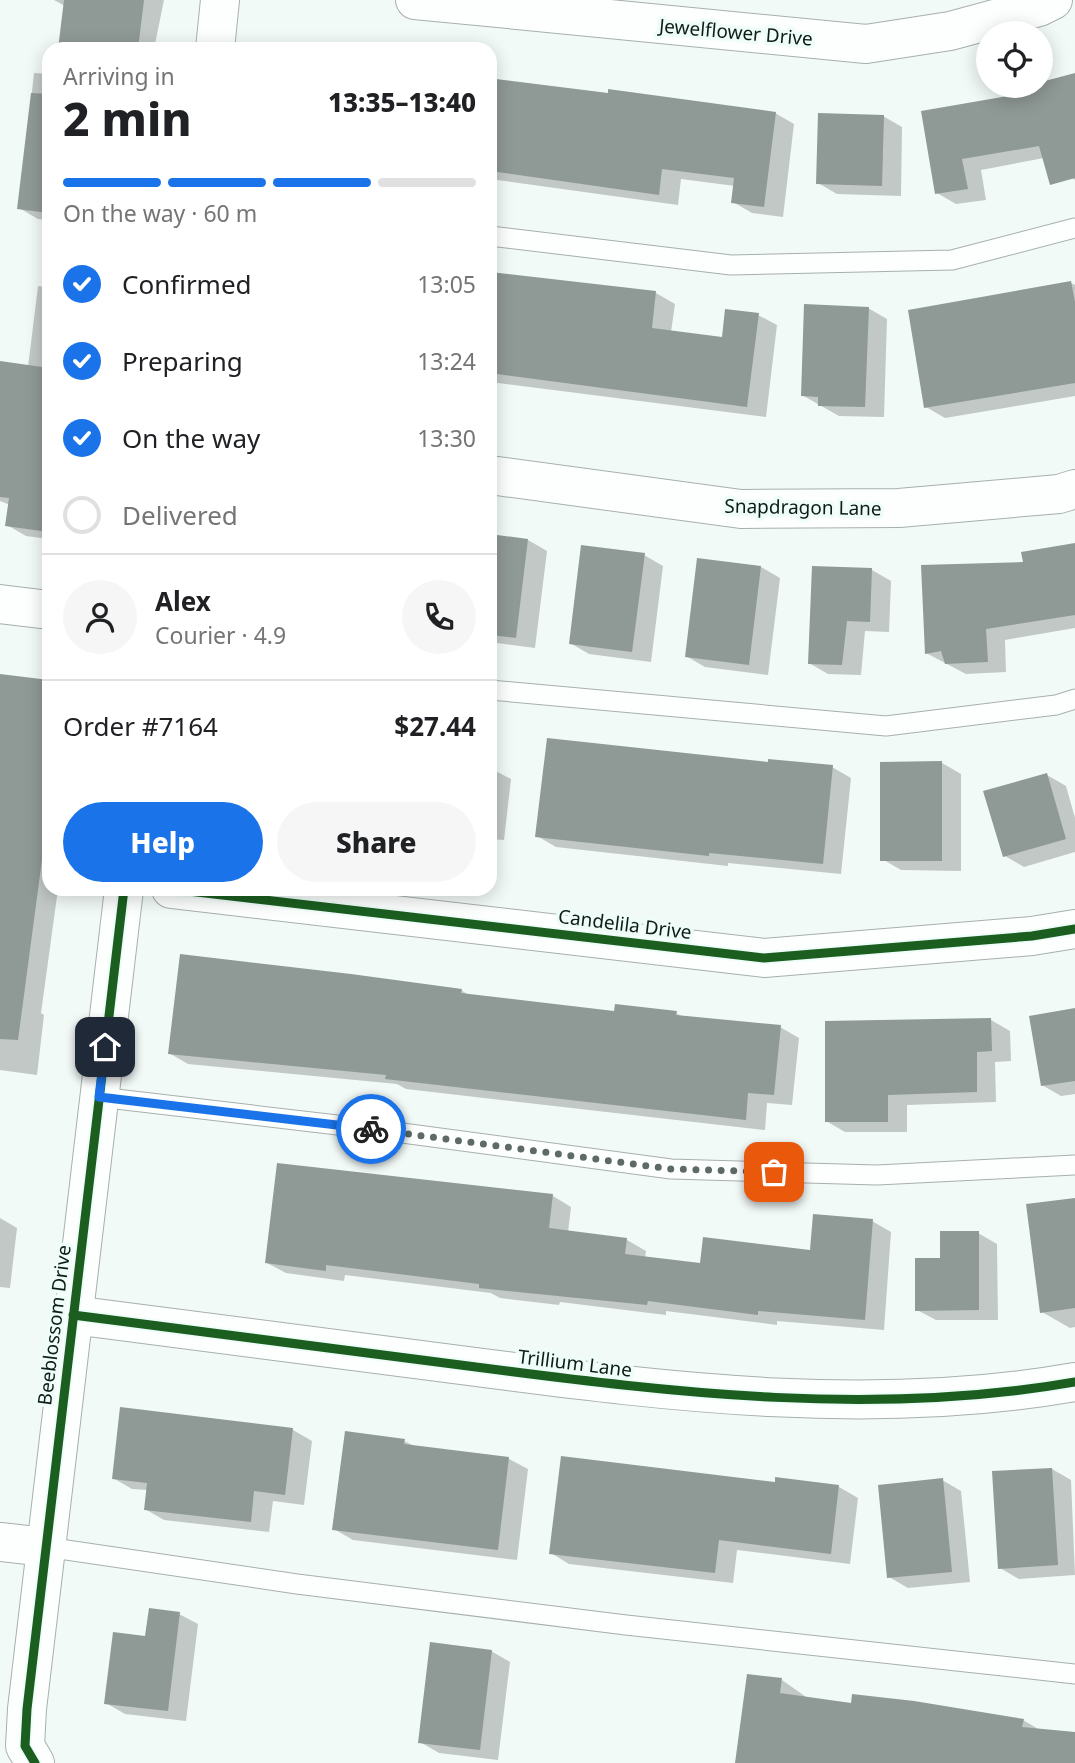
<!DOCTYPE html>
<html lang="en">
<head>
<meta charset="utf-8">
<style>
  body { margin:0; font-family:"Noto Sans",sans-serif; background:#f6f6f6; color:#202124; height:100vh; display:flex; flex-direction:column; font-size:26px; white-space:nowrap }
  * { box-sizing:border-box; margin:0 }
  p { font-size:23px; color:#757577 }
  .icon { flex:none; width:38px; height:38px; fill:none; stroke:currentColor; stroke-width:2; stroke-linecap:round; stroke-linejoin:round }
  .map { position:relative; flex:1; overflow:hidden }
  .details { position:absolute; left:42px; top:42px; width:455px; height:854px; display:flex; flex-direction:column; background:#fff; border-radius:21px; box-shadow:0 4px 18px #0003 }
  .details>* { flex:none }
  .tools { position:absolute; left:976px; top:21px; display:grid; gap:14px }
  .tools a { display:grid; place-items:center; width:77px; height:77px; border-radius:50%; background:#fff; box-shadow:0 4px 18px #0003; font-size:35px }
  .pin { position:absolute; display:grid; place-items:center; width:60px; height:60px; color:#fff; margin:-30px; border-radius:14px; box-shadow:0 4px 10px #0006 }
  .courier { position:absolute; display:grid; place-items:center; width:70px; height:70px; margin:-35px; border:5px solid #1a73e8; border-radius:50%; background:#fff; color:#222; box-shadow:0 2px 9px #0007 }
  .headline em { font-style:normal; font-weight:800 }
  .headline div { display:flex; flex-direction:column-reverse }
  .headline { display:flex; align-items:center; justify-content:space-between; height:119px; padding:0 21px }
  h1 { font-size:46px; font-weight:800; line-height:52px }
  .bar { display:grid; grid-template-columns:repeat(4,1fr); gap:10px 7px; align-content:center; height:84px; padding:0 21px }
  .bar i { height:9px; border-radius:5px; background:#e0e0e0 }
  .bar .selected { background:#1a73e8 }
  .bar p { grid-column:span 4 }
  .line { display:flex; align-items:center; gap:18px; padding:0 21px; border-top:2px solid #e0e0e0 }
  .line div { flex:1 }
  .round { display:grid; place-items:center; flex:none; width:74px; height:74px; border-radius:37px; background:#f6f6f6 }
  ol { padding:0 21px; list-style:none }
  li { display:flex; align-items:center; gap:21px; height:77px }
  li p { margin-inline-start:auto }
  li .icon { padding:7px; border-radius:50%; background:#1a73e8; color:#fff; stroke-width:4 }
  li:last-child { color:#757577 }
  li i { width:38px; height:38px; border:4px solid #e0e0e0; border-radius:50% }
  .button { display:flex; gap:14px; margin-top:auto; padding:14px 21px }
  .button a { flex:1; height:80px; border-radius:42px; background:#1a73e8; color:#fff; font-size:28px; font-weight:800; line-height:80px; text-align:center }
  .button a+a { background:#f6f6f6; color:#202124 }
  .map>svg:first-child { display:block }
</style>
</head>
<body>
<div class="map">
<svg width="1075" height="1763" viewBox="0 0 1075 1763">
  <rect width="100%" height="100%" fill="#f2faf8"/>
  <path fill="#0003" d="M54,0h110l-10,49h-94l5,-43z
    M34,73l15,1v146l-11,-1 -19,-11z
    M1075,75v105l-31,-22 -63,12 5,30 -30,4 -19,-11 -14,-81 104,-17 -1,-7z
    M490,80l285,33 19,11 -11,93 -31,-4 -19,-11 2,-16 -54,-7 -3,26 -188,-26z
    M883,116l19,11 -1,69 -64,-2 -19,-11z
    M490,273l166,20 19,11 -4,28 52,6 35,-23 19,10 -11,92 -276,-35z
    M1071,283l4,2v111l-130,22 -19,-11z
    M38,286l11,1v252l-23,-3 -19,-11 3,-20 -10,-4v-127l28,-7z
    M868,308l19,11 -3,98 -45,-1 -37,-21z
    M490,536l38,4 19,11 -12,97 -45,-6z
    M1075,545v83l-70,12 1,32 -40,2 -40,-21 99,-90z
    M644,555l19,11 -12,96 -62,-8 -19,-11z
    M761,567l19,11 -12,97 -63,-8 -19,-11z
    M872,570l19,11 -2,51 -24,-1 -4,44 -33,-1 -19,-11z
    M0,676l49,6v207h9l-17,124 3,2 -7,60 -37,-5z
    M942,763l19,11v97l-60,-1 -19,-11z
    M770,764l62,3 19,11 -10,96 -113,-11v3l-172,-19 -19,-11z
    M490,768l21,11 -7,61 -14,-1z
    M1047,775l19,11 9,32v34l-51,15 -19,-11z
    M461,990l9,6 146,17h60l9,5 95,9 19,11 -7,67 -25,-2 -2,27 -359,-41 -9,-5 -209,-20 -19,-11z
    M1075,1010v84l-14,2 -19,-11z
    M991,1020l19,11 1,30 -16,1 1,40 -89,3v27h-62l-19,-11z
    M553,1196l18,11 -3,25 59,8 19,11 -1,7 57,7 110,-13 60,-31 19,11 -7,98 -107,-9v4l-111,-14v4l-106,-13 -1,3 -59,-7 -9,-5 -146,-18 -1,6 -58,-8 -19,-10z
    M1075,1200v127l-5,1 -28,-16z
    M0,1218l17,10 -7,60 -10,-1z
    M978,1233l19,11 1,76h-62l-19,-10 25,-51z
    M293,1430l19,11 -8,64 -31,-4 -4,31 -105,-12 -19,-11 3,-19 -16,-1 -19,-11z
    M404,1441l12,6 93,12 19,10 -11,91 -164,-20 -19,-11z
    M1052,1469l19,11 4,95 -56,4 -19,-11z
    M942,1480l19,11 9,91 -62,6 -19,-11z
    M776,1484l63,3 19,11 -8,66 -113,-14 -4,33 -164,-19 -18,-11z
    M179,1614l19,10 -12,97 -61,-7 -19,-11 41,-65z
    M491,1651l19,11 -12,98 -59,-7 -19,-11z
    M782,1680l27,19 214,21 17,10 35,4v29h-338z"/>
  <path fill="#8f9996" d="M64,0h80l-6,49h-80z
    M1075,73v105l-25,7 -11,-39 -77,13 6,30 -33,5 -14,-83 105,-18v-7h15v-4z
    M496,79l112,14v-4l168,23 -12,95 -33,-4 3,-25 -72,-9 -3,26 -169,-24v-41z
    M31,93l18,1v119l-32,-4z
    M818,113l66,2 -2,71 -66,-2z
    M490,272l166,19 -4,37 70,9 3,-28 34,4 -12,94 -257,-34z
    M1071,281l4,21v81l-151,25 -16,-98z
    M804,304l65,3 -4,100 -47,-1v-9l-17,-1z
    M0,361l49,7v164l-44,-6 4,-28 -9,-1z
    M490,534l38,5 -12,99 -26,-3z
    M1075,543v72l-89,14 2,33 -43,2 -4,-13 -16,3 -4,-89 102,-3 -2,-10z
    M581,545l64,8 -13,99 -63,-8z
    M697,558l64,8 -12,99 -64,-8z
    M812,566l60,2 -2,54 -23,-1 -5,44 -34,-1z
    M0,674l49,6v127l-31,233 -18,-1z
    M547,738l221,24v-3l65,6 -10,99 -114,-11v3l-174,-19z
    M942,761v100h-62v-99z
    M1047,773l19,66 -63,18 -20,-66z
    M180,954l171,20 111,15 -1,4 153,18 1,-7 62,7 -1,4 105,10 -7,70 -26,-2 -2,27 -361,-41 1,-4 -218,-21z
    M1075,1008v73l-34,5 -12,-70z
    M991,1018l1,33 -15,1v40l-89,3v27h-63v-101z
    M277,1163l276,31 -4,34 78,10 -2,16 75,9 3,-26 107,13 3,-36 60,5 -8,101 -107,-9v4l-110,-14 -1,4 -168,-17v-4l-153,-19v6l-61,-8z
    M1075,1198v110l-35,5 -14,-109z
    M940,1231h39v79l-64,1v-53h25z
    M120,1407l173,21 -8,67 -31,-4 -3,31 -107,-12 3,-27 -35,-4z
    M345,1431l60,8 -1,5 105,13 -11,93 -166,-20z
    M561,1456l214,26v-5l64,8 -8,69 -112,-14 -4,33 -166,-19z
    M1052,1468l6,97 -60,4 -6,-98z
    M943,1478l9,94 -65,6 -9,-93z
    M149,1608l31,4 -12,99 -64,-7 9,-72 32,4z
    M430,1642l62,8 -12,100 -62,-7z
    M747,1674l35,4 -2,15 71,10 1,-9 62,7 110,18 -2,8 53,5v31h-340z"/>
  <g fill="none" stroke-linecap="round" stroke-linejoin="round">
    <defs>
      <path id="lane" d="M490,236l241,29 221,-5 123,-32
        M490,690l396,36 170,-21 19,-6
        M99,1097l281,33 291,39 206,6 198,-10
        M46,1547l251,37 329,41 449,49"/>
      <path id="street" d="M415,0l451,44 84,-13 89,-24 14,-7
        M215,49l5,-49
        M490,475l251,34 158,-1 160,-14 16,-5
        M0,604l49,6
        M171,889l593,69 268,-22 43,-7
        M73,1315c135,18 269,35 403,52 199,26 400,50 599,15
        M0,1542l46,5
        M35,1763l-10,-17 2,-37 97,-820"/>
    </defs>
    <use href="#lane" stroke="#a6b0ad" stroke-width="21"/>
    <use href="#street" stroke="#a6b0ad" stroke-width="40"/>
    <use href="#lane" stroke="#fdfefe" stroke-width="19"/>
    <use href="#street" stroke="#fdfefe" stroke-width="38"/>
    <defs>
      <path id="cycleway" d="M171,889l593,69 268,-22 43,-7
        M73,1315c135,18 269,35 403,52 199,26 400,50 599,15
        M35,1763l-10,-17 2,-37 97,-820"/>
    </defs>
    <use href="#cycleway" stroke="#effdf9" stroke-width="13"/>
    <use href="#cycleway" stroke="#1b5e20" stroke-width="9"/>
  </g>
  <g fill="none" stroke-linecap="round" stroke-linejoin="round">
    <path stroke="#5e6a67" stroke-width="7" stroke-dasharray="0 12.6" d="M371,1129l300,40 103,3"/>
    <path stroke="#1a73e8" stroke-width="9" d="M105,1047l-6,50 272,32"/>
  </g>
  <g text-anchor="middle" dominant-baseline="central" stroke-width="7" stroke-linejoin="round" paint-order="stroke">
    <g font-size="19" fill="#0f1c19" stroke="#effdf9">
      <text transform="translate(736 32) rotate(5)">Jewelflower Drive</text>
      <text transform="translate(803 507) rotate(1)">Snapdragon Lane</text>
      <text transform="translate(625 924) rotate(7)">Candelila Drive</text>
      <text transform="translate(54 1325) rotate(-83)">Beeblossom Drive</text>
      <text transform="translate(575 1363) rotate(7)">Trillium Lane</text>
    </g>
  </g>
</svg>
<div class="tools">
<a><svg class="icon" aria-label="locate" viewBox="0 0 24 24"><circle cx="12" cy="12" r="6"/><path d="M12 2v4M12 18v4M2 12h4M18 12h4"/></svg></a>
</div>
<div class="pin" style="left:774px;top:1172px;background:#ea580c"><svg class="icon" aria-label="bag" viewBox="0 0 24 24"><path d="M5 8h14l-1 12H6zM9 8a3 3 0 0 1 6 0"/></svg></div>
<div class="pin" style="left:105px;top:1047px;background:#1f2937"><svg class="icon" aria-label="home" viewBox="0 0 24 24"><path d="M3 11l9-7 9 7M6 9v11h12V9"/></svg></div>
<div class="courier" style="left:371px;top:1129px"><svg class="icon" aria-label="bike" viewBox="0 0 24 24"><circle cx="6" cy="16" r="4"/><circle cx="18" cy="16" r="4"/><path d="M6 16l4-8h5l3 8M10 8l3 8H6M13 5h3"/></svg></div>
<section class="details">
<div class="headline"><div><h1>2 min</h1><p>Arriving in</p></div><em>13:35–13:40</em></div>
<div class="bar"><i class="selected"></i><i class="selected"></i><i class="selected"></i><i></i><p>On the way · 60 m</p></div>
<ol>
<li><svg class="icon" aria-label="check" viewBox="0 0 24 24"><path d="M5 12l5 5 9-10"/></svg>Confirmed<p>13:05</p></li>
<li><svg class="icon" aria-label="check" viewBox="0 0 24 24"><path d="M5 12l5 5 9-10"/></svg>Preparing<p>13:24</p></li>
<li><svg class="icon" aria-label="check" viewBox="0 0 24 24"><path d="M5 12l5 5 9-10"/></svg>On the way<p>13:30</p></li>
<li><i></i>Delivered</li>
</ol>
<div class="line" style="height:126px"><a class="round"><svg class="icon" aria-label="person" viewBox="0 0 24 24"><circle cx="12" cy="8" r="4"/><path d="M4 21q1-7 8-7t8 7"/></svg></a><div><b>Alex</b><p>Courier · 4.9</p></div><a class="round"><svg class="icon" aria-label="phone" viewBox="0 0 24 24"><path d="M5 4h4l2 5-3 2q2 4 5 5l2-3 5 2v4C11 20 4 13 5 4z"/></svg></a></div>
<div class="line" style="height:91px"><div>Order #7164</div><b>$27.44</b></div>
<div class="button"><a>Help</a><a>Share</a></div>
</section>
</div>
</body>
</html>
